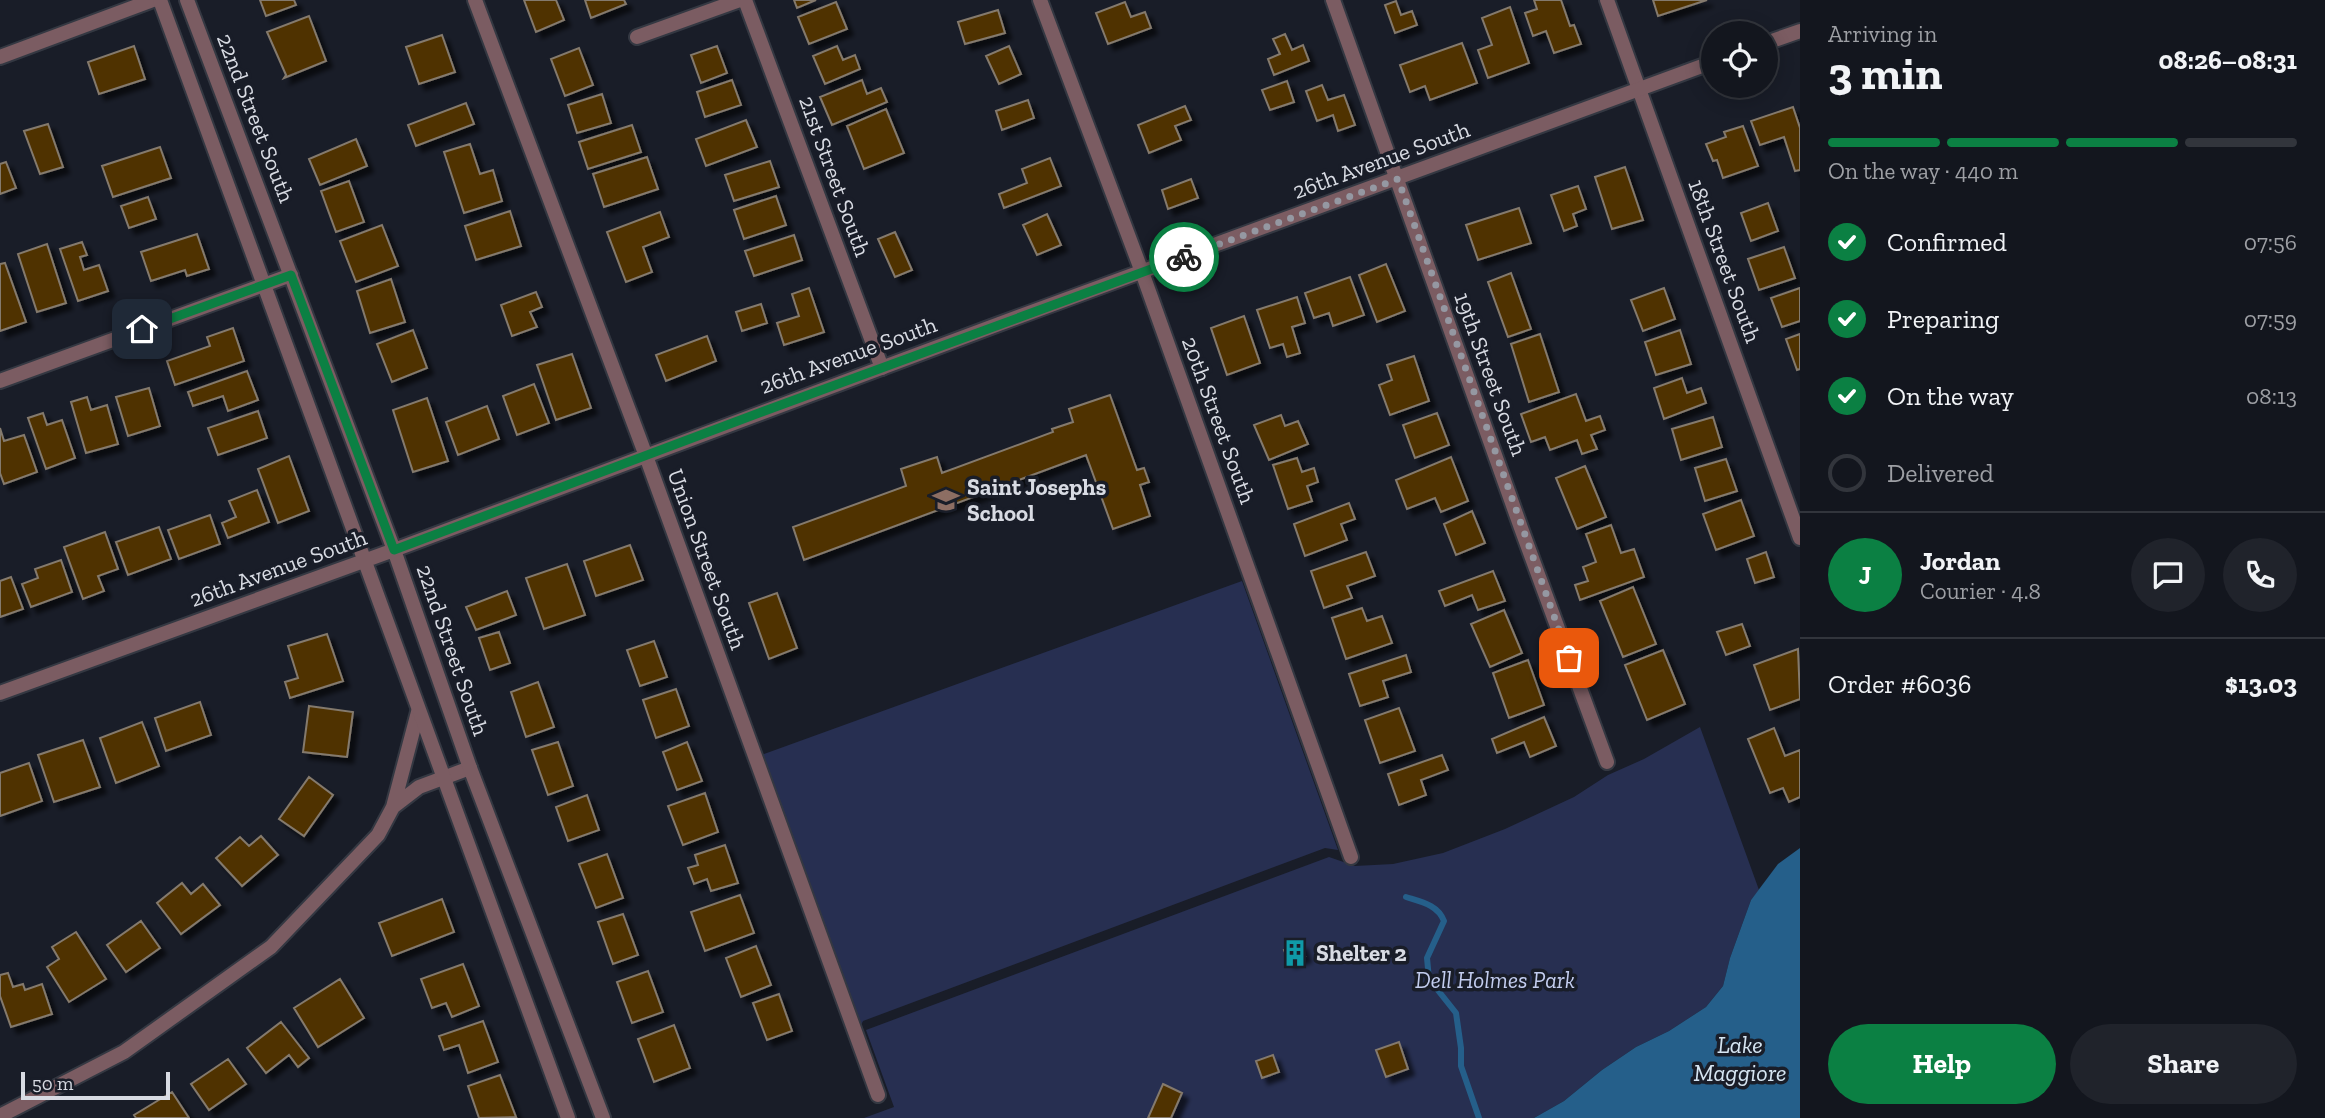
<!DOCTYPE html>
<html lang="en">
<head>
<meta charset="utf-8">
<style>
  body { margin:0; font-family:"Zilla Slab",serif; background:#20232b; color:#f1f3f6; height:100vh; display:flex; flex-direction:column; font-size:26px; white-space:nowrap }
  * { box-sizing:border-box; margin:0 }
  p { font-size:23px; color:#9d9fa4 }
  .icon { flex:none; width:38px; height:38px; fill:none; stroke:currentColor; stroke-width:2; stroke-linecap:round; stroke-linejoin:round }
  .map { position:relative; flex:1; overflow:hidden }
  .side { display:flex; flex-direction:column; background:#13161e; width:525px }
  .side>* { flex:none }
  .tools { position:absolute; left:1701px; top:21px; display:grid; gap:14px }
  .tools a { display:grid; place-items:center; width:77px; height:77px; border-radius:50%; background:#13161e; box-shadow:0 4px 18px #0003,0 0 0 2px #32353c; font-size:35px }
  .scale { position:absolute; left:21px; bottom:18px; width:149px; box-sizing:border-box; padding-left:7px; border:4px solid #d8dbe3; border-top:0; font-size:19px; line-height:24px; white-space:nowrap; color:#d8dbe3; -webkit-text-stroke:5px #191d28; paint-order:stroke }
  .pin { position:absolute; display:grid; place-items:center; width:60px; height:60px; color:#fff; margin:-30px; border-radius:14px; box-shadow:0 4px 10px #0006 }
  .courier { position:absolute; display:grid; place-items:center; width:70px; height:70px; margin:-35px; border:5px solid #0b8043; border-radius:50%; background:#fff; color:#222; box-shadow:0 2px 9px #0007 }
  .head em { font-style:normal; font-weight:700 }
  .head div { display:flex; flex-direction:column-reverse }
  .head { display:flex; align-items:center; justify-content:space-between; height:119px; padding:0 28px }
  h1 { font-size:46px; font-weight:700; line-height:52px }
  .bar { display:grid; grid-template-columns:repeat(4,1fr); gap:10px 7px; align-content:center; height:84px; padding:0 28px }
  .bar i { height:9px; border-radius:5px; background:#32353c }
  .bar .on { background:#0b8043 }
  .bar p { grid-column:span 4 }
  .line { display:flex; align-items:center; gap:18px; padding:0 28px; border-top:2px solid #32353c }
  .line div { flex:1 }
  .round { display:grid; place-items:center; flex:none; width:74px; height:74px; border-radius:37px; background:#20232b }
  ol { padding:0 28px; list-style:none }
  li { display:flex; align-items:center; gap:21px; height:77px }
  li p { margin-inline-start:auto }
  li .icon { padding:7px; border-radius:50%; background:#0b8043; color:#fff; stroke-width:4 }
  li:last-child { color:#9d9fa4 }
  li i { width:38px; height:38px; border:4px solid #32353c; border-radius:50% }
  .button { display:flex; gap:14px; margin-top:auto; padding:14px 28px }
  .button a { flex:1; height:80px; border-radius:42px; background:#0b8043; color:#fff; font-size:28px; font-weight:700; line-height:80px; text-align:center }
  .button a+a { background:#20232b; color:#f1f3f6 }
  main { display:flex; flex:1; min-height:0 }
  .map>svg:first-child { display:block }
</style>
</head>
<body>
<main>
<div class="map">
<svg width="1800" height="1118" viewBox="0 0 1800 1118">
  <defs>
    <filter id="shadow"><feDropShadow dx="6" dy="6" stdDeviation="2" flood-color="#0009"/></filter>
  </defs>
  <rect width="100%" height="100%" fill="#191d28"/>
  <path fill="#272f51" d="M1242,581l96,269 -13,-2 -462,173 -2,4 -100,-270z
    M1700,727l59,163 -8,10 -21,58 -7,28 -17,21 -37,24 -33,16 -34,23 -38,31 -30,17h-670l30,-11 -28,-77 463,-173 26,9 38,-2 50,-11 62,-24 69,-32 34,-22 36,-16z"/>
  <path fill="#255f8a" d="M1800,848v270h-266l30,-17 38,-31 34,-23 33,-16 37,-24 17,-21 7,-28 21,-58 27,-36z"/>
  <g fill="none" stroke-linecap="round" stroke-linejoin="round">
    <path stroke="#255f8a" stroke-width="6" d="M1406,897c16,5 32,8 38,24l-17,37 2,21 27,34 5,35v18l18,52"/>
  </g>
  <path fill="#503200" stroke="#847a6d" stroke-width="2" filter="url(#shadow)" d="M260,0h34l2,5 -30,11z
    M524,0h32l8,20 -28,12z
    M585,0h39l2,4 -35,14z
    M794,0h22l-19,8z
    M1534,0h27l9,26 4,-1 7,19 -27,9 -8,-22 -13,5 -8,-23 12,-4z
    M1653,0h54l-49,16z
    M1396,1l5,14 11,-4 5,14 -22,8 -10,-28z
    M836,2l11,27 -38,15 -11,-27z
    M1125,2l6,15 14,-5 6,16 -43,16 -12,-31z
    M1510,7l19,56 -41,15 -10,-28 14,-5 -10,-27z
    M998,10l7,23 -40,11 -7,-22z
    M309,16l17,45 -42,17 2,-3 -19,-43z
    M1285,34l7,16 11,-5 6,16 -35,14 -6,-16 12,-5 -7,-15z
    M442,35l13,37 -36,12 -13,-37z
    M1462,43l15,40 -47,17 -5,-14 -15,6 -10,-27z
    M134,46l11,33 -46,15 -11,-32z
    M717,46l10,27 -26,10 -10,-28z
    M837,46l6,14 12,-5 5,14 -35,15 -12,-28z
    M1009,46l12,28 -22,10 -13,-28z
    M579,48l14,37 -28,11 -14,-37z
    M732,80l9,25 -36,12 -8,-25z
    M862,80l5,14 14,-6 6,14 -55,23 -12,-28z
    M1287,81l7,21 -24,8 -8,-20z
    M1322,85l6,15 16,-5 11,30 -17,6 -5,-16 -16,6 -11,-30z
    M602,94l9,29 -34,10 -9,-28z
    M1028,100l6,18 -32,12 -6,-19z
    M466,103l8,21 -58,22 -8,-21z
    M1185,106l6,14 -16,6 6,14 -32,13 -11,-28z
    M1793,107l7,21v42l-5,1 -11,-34 -24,8 -9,-24z
    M886,109l18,44 -40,16 -17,-43z
    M746,120l11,27 -51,19 -10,-27z
    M48,124l15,43 -23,7 -16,-43z
    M632,125l9,27 -53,17 -9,-27z
    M1743,126l15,40 -35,12 -6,-18 -4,1 -7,-17 20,-7 -2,-5z
    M356,139l11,27 -47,19 -11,-26z
    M470,144l10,30 13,-4 9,31 -38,12 -20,-61z
    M160,147l11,31 -58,19 -11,-31z
    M647,157l11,32 -54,18 -11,-33z
    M1050,158l11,28 -57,22 -5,-14 28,-11 -5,-14z
    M770,161l9,26 -45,14 -9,-26z
    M6,162l10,26 -16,6v-30z
    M1625,167l18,53 -31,9 -17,-52z
    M1191,179l7,19 -30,11 -6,-19z
    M349,181l15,41 -28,10 -15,-41z
    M1578,186l8,23 -13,5 4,12 -13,5 -13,-36z
    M776,196l10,29 -42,14 -10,-29z
    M148,197l8,22 -27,9 -8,-22z
    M1768,203l10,28 -27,10 -10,-28z
    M1519,208l12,35 -53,17 -12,-35z
    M510,211l11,35 -45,14 -11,-34z
    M660,212l9,25 -26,10 9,25 -26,10 -19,-50z
    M1047,214l14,31 -24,10 -14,-30z
    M382,225l16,41 -42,16 -16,-41z
    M895,232l17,38 -17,7 -17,-38z
    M197,234l12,35 -22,7 -2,-6 -34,11 -10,-29z
    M794,235l8,25 -48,16 -9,-25z
    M82,242l5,13 -7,2 4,13 15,-5 9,26 -30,10 -18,-52z
    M47,244l19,59 -29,9 -19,-58z
    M1784,247l11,31 -36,12 -11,-31z
    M5,263l21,59 -26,9v-67z
    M1386,264l19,47 -28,11 -18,-47z
    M1511,273l20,56 -23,8 -20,-55z
    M1350,277l14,38 -31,11 -4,-13 -15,5 -9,-25z
    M391,279l14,43 -35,11 -13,-42z
    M809,288l15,44 -40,13 -7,-22 22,-7 -7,-22z
    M1664,288l11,31 -32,12 -12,-31z
    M1800,288v33l-18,6 -11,-29z
    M536,292l6,15 -12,5 7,15 -25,9 -11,-31z
    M1297,297l8,26 -13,4 8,26 -13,4 -4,-13 -13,4 -13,-38z
    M761,304l6,19 -25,8 -6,-19z
    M1244,316l16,47 -33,12 -16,-47z
    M233,328l11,33 -69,24 -8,-24 43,-15 -3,-9z
    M413,330l14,38 -35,14 -15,-38z
    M1680,330l11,34 -35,11 -11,-33z
    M1540,334l19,58 -30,10 -18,-58z
    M1800,334v35l-3,1 -11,-31z
    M707,336l9,25 -50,20 -10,-26z
    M572,354l19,54 -35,12 -19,-55z
    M1414,356l15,45 -39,14 -11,-30 13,-5 -5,-15z
    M247,371l11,29 -30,11 -5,-15 -30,10 -5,-14z
    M1682,378l5,15 14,-5 5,15 -42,16 -10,-31z
    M534,384l15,39 -32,12 -14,-39z
    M149,388l11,38 -32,10 -12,-39z
    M1576,394l10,27 14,-5 5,14 -14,5 6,14 -15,5 -5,-14 -27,10 -5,-13 -14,5 -10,-28z
    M1110,395l27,75 7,-2 5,14 -9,3 10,31 -37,13 -27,-74 -282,105 -11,-33 113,-41 -5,-17 36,-12 5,16 111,-41 -1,-3 21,-7 -4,-13z
    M87,397l4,13 16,-5 11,39 -32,9 -15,-51z
    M427,398l21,63 -35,11 -20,-62z
    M487,406l12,33 -41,16 -12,-33z
    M258,411l9,27 -49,17 -10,-27z
    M43,413l4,12 15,-5 13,38 -29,11 -18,-51z
    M1437,413l12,32 -34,13 -12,-33z
    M1281,415l4,11 13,-5 10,23 -39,16 -15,-35z
    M1713,417l9,30 -41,13 -9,-31z
    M0,428l4,13 20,-6 13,37 -33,12 -4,-11z
    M289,456l20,55 -31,12 -20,-54z
    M1451,457l17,44 -27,11 -6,-14 -28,11 -11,-29z
    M1297,458l5,14 12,-4 4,14 -11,4 5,15 -24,8 -15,-44z
    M1726,459l11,32 -32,10 -10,-33z
    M1585,466l21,51 -29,12 -21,-51z
    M257,490l12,32 -41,16 -6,-15 14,-6 -7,-16z
    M1741,500l13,36 -38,14 -13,-36z
    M1349,503l6,16 -14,5 6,16 -42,16 -11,-32z
    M1472,511l13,32 -29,12 -12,-31z
    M210,515l10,29 -41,15 -11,-29z
    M1611,525l10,28 13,-4 10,28 -64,23 -5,-15 13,-4 -5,-14 13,-5 -10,-28z
    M159,527l12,32 -43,16 -12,-33z
    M105,532l13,37 -20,7 6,15 -21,8 -19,-52z
    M630,545l13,35 -47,16 -12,-35z
    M1366,552l9,24 -28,10 5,12 -28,10 -13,-37z
    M1766,552l8,25 -19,6 -8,-24z
    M61,560l11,32 -41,15 -9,-23 16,-6 -3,-9z
    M567,564l18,51 -41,14 -18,-51z
    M1493,571l12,30 -27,9 -6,-15 -27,11 -6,-15z
    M11,577l12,32 -23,8v-36z
    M1633,587l23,57 -33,13 -23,-56z
    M507,591l9,24 -40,15 -10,-23z
    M777,593l20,55 -28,11 -20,-56z
    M1362,608l5,13 15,-5 10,27 -46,16 -14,-41z
    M1504,610l18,43 -32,14 -19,-43z
    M1742,624l8,22 -24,9 -9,-23z
    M499,632l11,31 -20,7 -11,-32z
    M327,634l16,47 -53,17 -5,-16 13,-4 -10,-32z
    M654,641l13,36 -27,9 -13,-36z
    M1798,649l2,50 -30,11 -16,-45z
    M1663,650l22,54 -38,16 -22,-55z
    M1406,655l5,17 -28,9 5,16 -28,9 -11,-32z
    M1528,660l16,45 -35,13 -16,-45z
    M538,682l16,45 -28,10 -15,-45z
    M676,689l13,37 -33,12 -13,-38z
    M200,702l11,33 -45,16 -11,-33z
    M309,706l44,6 -6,45 -44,-5z
    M1399,708l16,43 -35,12 -15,-43z
    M1544,717l12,29 -26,11 -6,-15 -27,11 -5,-14z
    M142,722l17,44 -43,17 -16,-45z
    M1774,728l11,28 15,-6v47l-11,5 -6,-14 -13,5 -22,-54z
    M83,740l17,47 -46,15 -16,-47z
    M558,742l15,44 -25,9 -16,-45z
    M687,742l15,39 -25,9 -14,-38z
    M1442,755l6,15 -27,10 5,15 -27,10 -11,-31z
    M29,763l13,38 -42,15v-43z
    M309,777l24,18 -29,41 -25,-17z
    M705,793l13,39 -35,13 -15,-39z
    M587,795l12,35 -31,11 -12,-34z
    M261,836l17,19 -36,31 -26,-28 24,-21 9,9z
    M725,845l13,38 -27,8 -4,-12 -13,5 -6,-16 10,-3 -3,-10z
    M607,854l16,44 -27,10 -17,-44z
    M182,883l9,11 12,-10 17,21 -39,29 -24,-31z
    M740,895l14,38 -49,18 -14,-39z
    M442,899l12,33 -62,24 -13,-33z
    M623,914l15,41 -25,9 -15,-42z
    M141,921l19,27 -34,24 -19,-27z
    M76,932l30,47 -37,23 -22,-35 12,-8 -7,-12z
    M1301,943l4,13 -16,6 -5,-12z
    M756,946l15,39 -30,12 -15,-39z
    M463,964l16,42 -27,11 -6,-14 -14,5 -11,-29z
    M648,971l15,41 -31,11 -15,-41z
    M8,973l5,14 10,-3 2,6 17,-6 10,30 -41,13 -11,-31v-21z
    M340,979l24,39 -46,29 -24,-39z
    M779,994l13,37 -25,9 -14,-37z
    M483,1021l15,41 -30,11 -9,-28 -15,5 -5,-14z
    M281,1022l28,36 -11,9 -9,-12 -23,18 -19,-25z
    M674,1025l16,43 -36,14 -16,-43z
    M1399,1042l9,27 -22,8 -10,-27z
    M1273,1055l6,17 -17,6 -6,-17z
    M228,1059l18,25 -37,26 -18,-26z
    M500,1075l16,42 -37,1 -11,-32z
    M1163,1084l19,9 -11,25h-23z
    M172,1092l17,26h-53l-2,-3z"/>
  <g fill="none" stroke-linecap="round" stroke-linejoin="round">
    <defs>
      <path id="minor" d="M475,0l171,456 232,639
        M745,0l137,368
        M1040,0l102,272 209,585
        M1333,0l188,528 86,234
        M1607,0l193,538
        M637,37l103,-37
        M0,57l153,-57
        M0,381l291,-106
        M393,807l26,-20 51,-19
        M0,1116l124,-64 147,-105 107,-112 15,-28 25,-95"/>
      <path id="tertiary" d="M160,0l408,1118
        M187,0l207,550 76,218 133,350
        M1766,43l34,-12
        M0,693l394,-143 605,-226 714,-262"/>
    </defs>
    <use href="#minor" stroke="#343842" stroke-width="18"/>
    <use href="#tertiary" stroke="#343842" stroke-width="18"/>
    <use href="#minor" stroke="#7b5c62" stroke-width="14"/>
    <use href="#tertiary" stroke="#7b5c62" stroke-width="14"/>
  </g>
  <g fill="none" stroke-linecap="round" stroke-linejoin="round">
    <path stroke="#9598a2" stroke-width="7" stroke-dasharray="0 12.6" d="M1184,257l214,-78 171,479"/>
    <path stroke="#0b8043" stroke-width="9" d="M142,329l149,-54 103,275 365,-137 425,-156"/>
  </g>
  <defs>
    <symbol id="school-bare" viewBox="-9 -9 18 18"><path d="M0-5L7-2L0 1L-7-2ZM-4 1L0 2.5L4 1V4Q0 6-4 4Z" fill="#8d6e63" stroke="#191d28" stroke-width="2.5" paint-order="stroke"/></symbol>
    <symbol id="building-bare" viewBox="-9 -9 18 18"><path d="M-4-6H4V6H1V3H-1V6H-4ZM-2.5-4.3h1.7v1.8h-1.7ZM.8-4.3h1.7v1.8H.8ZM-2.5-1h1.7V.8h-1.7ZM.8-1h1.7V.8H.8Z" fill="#0f9aa8" stroke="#191d28" stroke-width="2.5" paint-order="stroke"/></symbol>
  </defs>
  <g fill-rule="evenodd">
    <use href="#school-bare" x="927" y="481" width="38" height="38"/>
    <use href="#building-bare" x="1276" y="934" width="38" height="38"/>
  </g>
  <g text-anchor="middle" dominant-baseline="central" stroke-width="7" stroke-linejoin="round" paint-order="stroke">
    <g font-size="23" fill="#d8dbe3" stroke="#191d28">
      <text transform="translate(256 118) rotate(69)">22nd Street South</text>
      <text transform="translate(1381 160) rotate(-20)">26th Avenue South</text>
      <text transform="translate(835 176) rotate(70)">21st Street South</text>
      <text transform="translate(1725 261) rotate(70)">18th Street South</text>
      <text transform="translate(848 355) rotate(-20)">26th Avenue South</text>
      <text transform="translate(1491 374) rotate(70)">19th Street South</text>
      <text transform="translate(1219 420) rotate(70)">20th Street South</text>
      <text transform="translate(707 559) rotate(70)">Union Street South</text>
      <text transform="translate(278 568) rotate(-20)">26th Avenue South</text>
      <text transform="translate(453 650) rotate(71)">22nd Street South</text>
    </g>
    <g font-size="23" font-weight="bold" fill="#d8dbe3" stroke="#191d28" text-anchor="start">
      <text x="967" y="487">Saint Josephs<tspan x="967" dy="26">School</tspan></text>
      <text x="1316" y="953">Shelter 2</text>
    </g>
    <g font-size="23" font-style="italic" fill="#c3cdef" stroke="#191d28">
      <text x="1495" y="980">Dell Holmes Park</text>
    </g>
    <g font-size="24" font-style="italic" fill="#d6e5f2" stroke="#191d28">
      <text x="1740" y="1044">Lake<tspan x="1740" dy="28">Maggiore</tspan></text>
    </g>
  </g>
</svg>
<div class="tools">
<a><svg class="icon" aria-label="locate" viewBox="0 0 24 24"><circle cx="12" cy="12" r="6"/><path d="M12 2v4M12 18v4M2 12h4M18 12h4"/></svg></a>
</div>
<div class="scale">50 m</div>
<div class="pin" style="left:1569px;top:658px;background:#ea580c"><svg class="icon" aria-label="bag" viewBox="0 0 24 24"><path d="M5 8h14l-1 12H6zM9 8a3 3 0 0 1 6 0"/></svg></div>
<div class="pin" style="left:142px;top:329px;background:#1f2937"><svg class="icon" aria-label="home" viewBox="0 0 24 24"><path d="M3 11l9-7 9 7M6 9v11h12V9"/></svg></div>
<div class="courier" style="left:1184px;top:257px"><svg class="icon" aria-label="bike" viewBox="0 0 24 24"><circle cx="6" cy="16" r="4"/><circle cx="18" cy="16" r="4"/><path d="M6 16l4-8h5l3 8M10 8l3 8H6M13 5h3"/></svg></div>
</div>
<section class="side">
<div class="head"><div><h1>3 min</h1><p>Arriving in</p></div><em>08:26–08:31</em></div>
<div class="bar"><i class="on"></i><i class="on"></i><i class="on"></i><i></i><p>On the way · 440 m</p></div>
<ol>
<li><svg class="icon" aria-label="check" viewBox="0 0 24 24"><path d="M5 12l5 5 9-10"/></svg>Confirmed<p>07:56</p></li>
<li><svg class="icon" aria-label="check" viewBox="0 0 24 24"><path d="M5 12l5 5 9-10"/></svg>Preparing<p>07:59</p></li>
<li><svg class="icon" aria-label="check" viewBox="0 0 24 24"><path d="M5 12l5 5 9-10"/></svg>On the way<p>08:13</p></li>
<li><i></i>Delivered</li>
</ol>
<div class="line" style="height:126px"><b class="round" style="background:#0b8043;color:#fff">J</b><div><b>Jordan</b><p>Courier · 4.8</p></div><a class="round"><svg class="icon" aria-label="chat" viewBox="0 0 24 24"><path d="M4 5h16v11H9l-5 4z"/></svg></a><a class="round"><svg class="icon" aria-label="phone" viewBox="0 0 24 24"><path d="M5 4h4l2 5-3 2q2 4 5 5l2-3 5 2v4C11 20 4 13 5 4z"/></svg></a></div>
<div class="line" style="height:91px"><div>Order #6036</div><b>$13.03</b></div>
<div class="button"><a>Help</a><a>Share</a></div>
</section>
</main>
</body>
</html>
